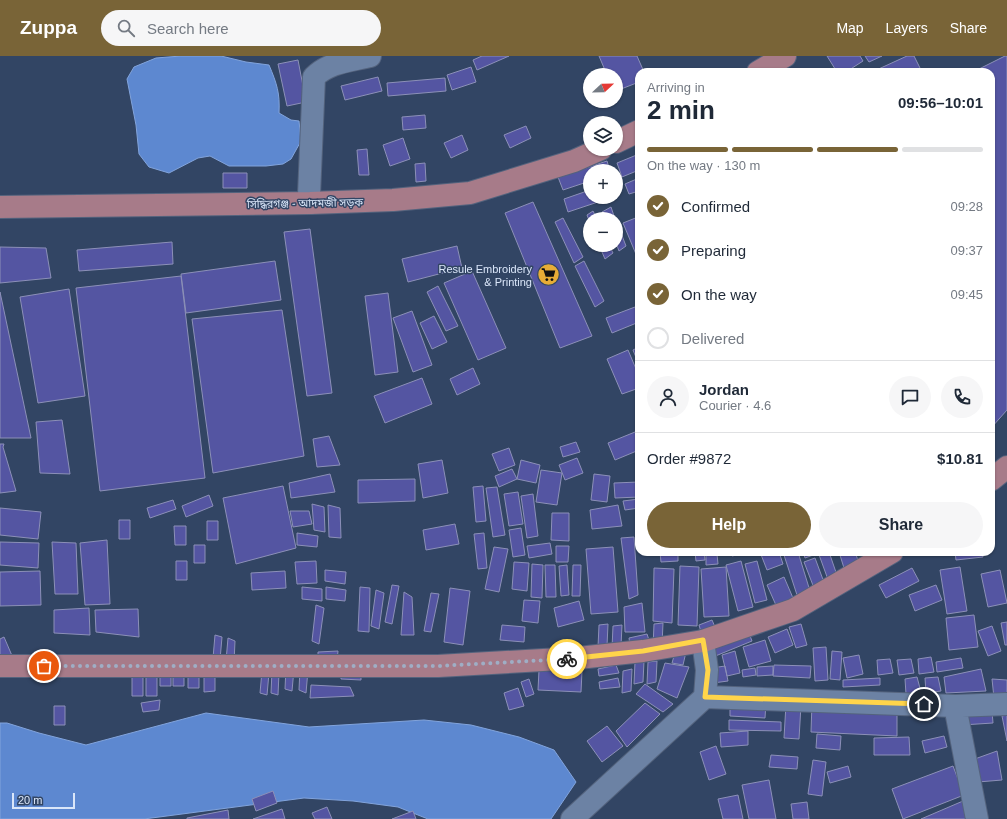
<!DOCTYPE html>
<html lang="en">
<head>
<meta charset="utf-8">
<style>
  body { margin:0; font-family:Arial,"Noto Sans Bengali",sans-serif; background:#f6f6f7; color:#1f2937; height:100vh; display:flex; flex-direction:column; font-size:15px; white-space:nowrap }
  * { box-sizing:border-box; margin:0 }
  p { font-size:13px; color:#747a83 }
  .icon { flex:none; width:22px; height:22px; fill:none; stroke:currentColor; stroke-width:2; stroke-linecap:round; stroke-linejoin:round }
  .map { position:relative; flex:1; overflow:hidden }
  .drawer { position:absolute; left:635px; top:12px; width:360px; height:488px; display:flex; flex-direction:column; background:#fff; border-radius:12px; box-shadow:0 1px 3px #0004 }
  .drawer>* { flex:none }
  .needle { width:26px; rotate:68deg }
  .tools { position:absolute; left:583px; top:12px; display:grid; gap:8px }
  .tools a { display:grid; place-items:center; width:40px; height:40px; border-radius:50%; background:#fff; box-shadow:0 1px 3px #0004; font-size:20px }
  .scale { position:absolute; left:12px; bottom:10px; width:63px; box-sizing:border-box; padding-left:4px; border:2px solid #dae6f9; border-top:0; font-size:11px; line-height:14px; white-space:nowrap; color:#dae6f9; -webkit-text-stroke:3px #324564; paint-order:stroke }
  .pin { position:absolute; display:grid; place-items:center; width:34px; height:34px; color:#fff; margin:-17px; border:2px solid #fff; border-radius:50%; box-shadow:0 1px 4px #0007 }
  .courier { position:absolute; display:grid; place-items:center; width:40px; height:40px; margin:-20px; border:3px solid #ffd54a; border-radius:50%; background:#fff; color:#222; box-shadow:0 1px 5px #0007 }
  .overview em { font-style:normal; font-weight:800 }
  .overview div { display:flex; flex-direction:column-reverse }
  .overview { display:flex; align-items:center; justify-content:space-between; height:68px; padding:0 12px }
  h1 { font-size:26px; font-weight:800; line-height:30px }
  .bar { display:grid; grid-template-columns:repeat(4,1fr); gap:6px 4px; align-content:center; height:48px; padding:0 12px }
  .bar i { height:5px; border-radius:3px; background:#e0e1e3 }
  .bar .selected { background:#796437 }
  .bar p { grid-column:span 4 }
  .line { display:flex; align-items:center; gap:10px; padding:0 12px; border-top:1px solid #e0e1e3 }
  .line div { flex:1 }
  .round { display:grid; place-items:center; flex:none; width:42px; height:42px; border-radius:21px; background:#f6f6f7 }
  ol { padding:0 12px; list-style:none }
  li { display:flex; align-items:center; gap:12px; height:44px }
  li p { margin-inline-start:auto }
  li .icon { padding:4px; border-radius:50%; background:#796437; color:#fff; stroke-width:4 }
  li:last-child { color:#747a83 }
  li i { width:22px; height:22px; border:2px solid #e0e1e3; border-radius:50% }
  .action { display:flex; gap:8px; margin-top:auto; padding:8px 12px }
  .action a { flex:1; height:46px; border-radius:24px; background:#796437; color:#fff; font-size:16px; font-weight:800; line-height:46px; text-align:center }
  .action a+a { background:#f6f6f7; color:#1f2937 }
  header { display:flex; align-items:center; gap:24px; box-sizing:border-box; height:56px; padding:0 20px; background:#796437; color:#fff }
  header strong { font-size:19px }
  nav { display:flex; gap:22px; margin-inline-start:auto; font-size:14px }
  .search { width:280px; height:36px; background:#f6f6f7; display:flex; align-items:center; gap:10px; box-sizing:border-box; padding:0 14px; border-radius:22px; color:#747a83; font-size:15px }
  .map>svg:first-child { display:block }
</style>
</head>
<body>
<header>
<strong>Zuppa</strong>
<div class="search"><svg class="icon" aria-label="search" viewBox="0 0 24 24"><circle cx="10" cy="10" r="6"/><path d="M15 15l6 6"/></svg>Search here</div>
<nav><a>Map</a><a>Layers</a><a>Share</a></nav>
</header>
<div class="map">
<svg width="1007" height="763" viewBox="0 0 1007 763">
  <rect width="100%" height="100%" fill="#324564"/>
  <path fill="#5d88d0" stroke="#82a4dc" d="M181,0h40l25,6 23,3c8,19 11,28 10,48l12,7 8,1 2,20 -10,18 -8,5 -17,2h-37l-19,-10 -12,2 -29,15 -20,-6 -10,-13 -3,-29 -9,-46 7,-12 22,-9z
    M206,657l103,14 115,-7 47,5 48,12 35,13 22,32 -25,37h-123l-30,-12 -45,-6 -49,-3 -160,21h-144v-96h7l32,10 47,12z"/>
  <path fill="#5455a2" stroke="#8c90b8" d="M482,0h27l-32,14 -4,-10z
    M599,0h38l7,16h-5v10l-23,9v-16h-9z
    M827,0h33l3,5 -17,11h-9z
    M865,0h17l-13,6z
    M907,0h7l8,16h-50z
    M1005,0h2v354l-16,18v-356h-18z
    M298,4l8,42 -19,4 -9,-42z
    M471,11l5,15 -24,8 -5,-15z
    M378,21l4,14 -37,9 -4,-14z
    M445,22l1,13 -58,5 -1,-13z
    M425,59l1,13 -23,2 -1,-13z
    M526,70l5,12 -21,10 -6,-13z
    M462,79l6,15 -17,8 -7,-15z
    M403,82l7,21 -20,7 -7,-21z
    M367,93l2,26h-10l-2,-25z
    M639,98v16l-17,7 -5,-14z
    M607,105l3,10h-20v10l-27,9 -5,-13z
    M425,107l1,18 -10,1 -1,-18z
    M223,117h24v15h-24z
    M639,122v13l-10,3 -4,-10z
    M590,134v7h23l-45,15 -4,-13z
    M533,146l59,134 -32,12 -55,-135z
    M611,151l4,12h-10l-3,-7z
    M593,155l4,8h-7v4l-3,-8z
    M638,161l1,42h-1l-15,-36z
    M563,162l20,39 -9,6 -19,-41z
    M616,164l10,26 -7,5 -3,-8z
    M310,173l22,164 -25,3 -23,-164z
    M172,186l1,22 -94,7 -2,-21z
    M599,189h10l4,8 -8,6z
    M457,190l5,22 -54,14 -6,-23z
    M0,191l46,1 5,30 -51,5z
    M275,205l6,39 -95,13 -5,-39z
    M584,205l20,40 -9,6 -20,-41z
    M472,215l34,77 -28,12 -34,-77z
    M181,220l24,202 -105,13 -24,-203z
    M438,230l20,40 -12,5 -19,-39z
    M69,233l16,107 -47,7 -18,-106z
    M0,236l31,146h-31z
    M388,237l10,79 -23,3 -10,-79z
    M635,251l4,10v5l-27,11 -6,-15z
    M282,254l22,146 -91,17 -21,-154z
    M412,255l20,54 -19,7 -20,-54z
    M434,260l13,26 -15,7 -12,-26z
    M639,291v18l-6,-15z
    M628,294l11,26v12l-17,6 -15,-35z
    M473,312l7,16 -23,11 -7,-16z
    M422,322l10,26 -47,19 -11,-27z
    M62,364l8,54 -30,-1 -4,-51z
    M635,376l4,10v8l-24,10 -7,-17z
    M329,380l11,29 -23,2 -4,-28z
    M576,386l4,10 -17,5 -3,-10z
    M0,388h4l-1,3 13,44 -16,2z
    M509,392l6,17 -16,6 -7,-17z
    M577,402l6,15 -18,7 -6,-15z
    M442,404l6,33 -25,5 -5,-34z
    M521,404l19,5 -4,18 -19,-4z
    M512,413l5,10 -18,8 -4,-11z
    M541,414l21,3 -5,32 -21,-3z
    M330,418l5,18 -44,6 -2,-15z
    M594,418l16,2 -3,26 -16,-2z
    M415,423v22l-57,2v-23z
    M639,426v15l-24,1 -1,-15z
    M283,430l13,62 -60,16 -13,-66z
    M483,430l3,35 -10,1 -3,-35z
    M497,431l8,48 -12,2 -7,-49z
    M518,436l5,32 -14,2 -5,-32z
    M533,438l5,42 -11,2 -6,-42z
    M209,439l4,11 -27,11 -4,-11z
    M639,443v9l-14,2 -2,-9z
    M173,444l3,9 -26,9 -3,-10z
    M312,448l12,3 1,25 -11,-2z
    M328,449l12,3 1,30 -12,-1z
    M618,449l4,21 -30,3 -2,-19z
    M0,452l41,4 -3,27 -38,-4z
    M290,455h19l3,13 -19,3z
    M552,457h17v28l-18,-1z
    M119,464h11v19h-11z
    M207,465h11v19h-11z
    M455,468l4,20 -33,6 -3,-20z
    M174,470h12v19h-11z
    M521,472l4,27 -12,2 -4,-27z
    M297,477l21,3 -1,11 -20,-2z
    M484,477l3,35 -9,1 -4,-35z
    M634,481l4,58 -9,4 -8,-61z
    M107,484l3,64 -25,1 -5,-62z
    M0,486l39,1 -1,25 -38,-3z
    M52,486l24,1 2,51h-23z
    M550,487l2,11 -23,4 -2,-12z
    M194,489h11v18h-11z
    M556,490h13l-1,16h-12z
    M494,491l14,2 -9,43 -14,-3z
    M613,491l5,65 -27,2 -5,-65z
    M660,496h18v9l-17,1z
    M695,496h9l1,8 -9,1z
    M732,496h19l-19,4z
    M760,496h19l4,12 -16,6z
    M783,496h15l12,39 -13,4z
    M803,496h12l1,2 -11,4z
    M818,496h11l10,29 -9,4z
    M839,496h16l4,11 -15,5z
    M861,496h14l-12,4z
    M955,496h27l1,5 -27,3z
    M717,498l1,10 -12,1v-10z
    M815,502l10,27 -11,3 -10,-26z
    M176,505h11v19h-11z
    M316,505l1,22 -20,1 -2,-22z
    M741,505l12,46 -15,4 -12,-46z
    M757,505l10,39 -12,3 -10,-39z
    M514,506l15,1 -2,28 -15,-2z
    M532,508l11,1 -1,33 -11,-1z
    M545,509h10l1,32h-10z
    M567,509l2,30 -8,1 -2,-30z
    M573,509h8l-1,31h-8z
    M680,510l19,1 -2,59 -19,-1z
    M726,511l3,49 -25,1 -3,-48z
    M960,511l7,44 -20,3 -7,-44z
    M654,512l20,1 -2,54 -19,-2z
    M912,512l7,13 -33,17 -7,-13z
    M325,514l21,2 -1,12 -20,-3z
    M1000,514l7,33 -19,4 -7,-33z
    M40,515l1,34 -41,1v-34z
    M285,515l1,17 -34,2 -1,-17z
    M784,521l12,28 -17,7 -12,-27z
    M392,529l7,1 -7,38 -7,-2z
    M936,529l6,15 -27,11 -6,-16z
    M302,531l20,2v12l-20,-2z
    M326,531l20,3 -1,11 -19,-2z
    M360,531l10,1 -1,44 -11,-1z
    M450,532l20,3 -7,54 -19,-3z
    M376,534l8,3 -5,36 -8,-3z
    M404,536l8,5 2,38h-13z
    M431,537l8,1 -8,38 -7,-1z
    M524,544l16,1 -2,22 -16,-2z
    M579,545l5,19 -26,7 -4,-19z
    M642,547l3,29h-20l-1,-25z
    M316,549l8,3 -5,36 -7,-3z
    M89,552l1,27 -36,-2v-23z
    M138,553l1,28 -43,-5 -1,-22z
    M974,559l4,32 -29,3 -3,-32z
    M712,564l3,7 -14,5 -2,-7z
    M1007,566v23h-2l-4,-22z
    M663,567l-1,22 -9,2 1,-23z
    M608,568l-1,22 -9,1 1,-22z
    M801,568l6,21 -11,3 -7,-21z
    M502,569l23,2 -1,15 -24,-2z
    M622,569l-1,21 -9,2 1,-22z
    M992,570l9,25 -13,5 -10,-25z
    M747,572l5,13 -39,16 -6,-12z
    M787,573l6,16 -18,8 -7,-16z
    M647,578l3,9 -20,2 -1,-7z
    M215,579l7,2 -2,23 -7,-2z
    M4,581l9,21 -13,-1v-18z
    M228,582l7,3 -1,22 -8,-2z
    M765,584l6,21 -22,6 -6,-20z
    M826,591l2,33 -13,1 -2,-33z
    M676,593l10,3 -3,13 -11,-2z
    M338,595l-1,10 -19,-1v-8z
    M735,595l5,22 -13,3 -5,-21z
    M832,595l10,1 -2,28 -10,-1z
    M859,599l4,19 -16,4 -4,-20z
    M931,601l3,15 -15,2 -1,-15z
    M961,602l2,10 -26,4 -1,-10z
    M890,603l3,14 -15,2 -1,-15z
    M911,603l3,14 -15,2 -2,-15z
    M644,605l-1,21 -9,2 1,-22z
    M657,605l-1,21 -9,2 1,-22z
    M665,607l24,4 -12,31 -20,-9z
    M616,609l3,8 -20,3 -1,-7z
    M774,609l37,1 -1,12 -37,-2z
    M725,610l3,15 -15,2 -1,-15z
    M773,610v9l-16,1v-9z
    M160,611h11v19h-11z
    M173,611h11v19h-11z
    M286,611l8,2 -2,22 -7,-2z
    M300,612l8,2 -2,23 -7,-3z
    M755,612l1,7 -13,2 -1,-7z
    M188,613h11v19h-11z
    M632,613l-1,22 -9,2 1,-22z
    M981,613l5,22 -40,2 -2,-16z
    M361,614v10l-20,-1v-8z
    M539,614l43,1 -1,21 -43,-2z
    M262,615l7,2 -2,22 -7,-2z
    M272,615l7,2 -1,22 -7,-2z
    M204,617h11v18l-11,1z
    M132,621h11v19h-11z
    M146,621h11v19h-11z
    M917,621l4,15 -15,2 -1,-15z
    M938,621l3,14 -15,2 -1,-15z
    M618,622l2,9 -20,2 -1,-7z
    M880,622v7l-37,2v-7z
    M529,623l5,15 -8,3 -5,-15z
    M992,623l15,1v18h-13z
    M645,628l28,20 -10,8 -27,-18z
    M311,629l39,2 4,9 -44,2z
    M518,632l6,18 -15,4 -5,-17z
    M160,644l-1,10 -16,2 -2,-9z
    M730,645l36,1 -1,16 -35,-2z
    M645,647l15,11 -33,33 -11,-16z
    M812,647l85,4v29l-86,-4z
    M786,648l15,1 -2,34 -15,-1z
    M54,650h11v19h-11z
    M992,655l1,12 -31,2v-12z
    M1007,659v26l-5,-25z
    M729,664l52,2v9l-52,-1z
    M607,670l16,20 -21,16 -15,-21z
    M748,675v14l-27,2 -1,-14z
    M817,678l24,2 -1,14 -24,-2z
    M944,680l3,11 -22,6 -3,-12z
    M909,681l1,18h-36v-17z
    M716,690l10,28 -17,6 -9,-28z
    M997,695l5,29 -24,2 -6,-22z
    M771,699l27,2 -1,12 -28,-2z
    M813,704l13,2 -4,34 -14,-2z
    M848,710l3,11 -21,6 -3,-11z
    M953,710l11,29 -61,24 -11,-30z
    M769,724l7,39h-27l-7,-34z
    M273,735l4,12 -21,8 -4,-12z
    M738,739l5,24h-20l-5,-20z
    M963,745l7,18h-49z
    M807,746l2,17h-16l-2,-15z
    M327,751l5,12h-17l-3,-6z
    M282,753l3,10h-32z
    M228,754l1,9h-42v-1z
    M413,755l3,8h-24z"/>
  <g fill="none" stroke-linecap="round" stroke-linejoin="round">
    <defs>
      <path id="minor" d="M310,147l-1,-8 5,-118c15,-15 36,-16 56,-21
        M703,585l4,29 -2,27
        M955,650l22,113
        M572,763l133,-122 250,9 52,-2"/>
      <path id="major" d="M758,16l27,-16
        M616,86l23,-11
        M0,151l310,-4 83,-3 77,-7 104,-32 27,-12
        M991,424l16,-13
        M0,610h438l140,-8 65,-7 60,-10 90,-31 99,-58"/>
    </defs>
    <use href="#minor" stroke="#54637d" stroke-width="24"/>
    <use href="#major" stroke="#54637d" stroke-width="24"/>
    <use href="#minor" stroke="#6c82a4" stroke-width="22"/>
    <use href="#major" stroke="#a77b89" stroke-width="22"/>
  </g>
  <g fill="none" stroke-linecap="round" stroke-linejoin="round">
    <path stroke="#9faec5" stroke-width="4" stroke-dasharray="0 7.2" d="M44,610h394l129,-7"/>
    <path stroke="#ffd54a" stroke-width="5" d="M567,603l76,-8 60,-11 5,30 -3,27 219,7"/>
  </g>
  <defs>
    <symbol id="supermarket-disc" viewBox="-11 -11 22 22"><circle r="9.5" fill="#e7ac36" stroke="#324564"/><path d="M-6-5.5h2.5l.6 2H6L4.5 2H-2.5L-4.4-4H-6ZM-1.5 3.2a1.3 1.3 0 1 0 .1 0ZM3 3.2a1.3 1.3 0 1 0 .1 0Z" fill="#111"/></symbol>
  </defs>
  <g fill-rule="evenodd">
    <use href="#supermarket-disc" x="536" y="206" width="25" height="25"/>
  </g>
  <g text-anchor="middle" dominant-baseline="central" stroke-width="3" stroke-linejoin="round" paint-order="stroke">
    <g font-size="11" fill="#dae6f9" stroke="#324564">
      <text transform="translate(305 147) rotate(-1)">সিদ্ধিরগঞ্জ - আদমজী সড়ক</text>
    </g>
    <g font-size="11" fill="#dae6f9" stroke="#324564" text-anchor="end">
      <text x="532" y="213">Resule Embroidery<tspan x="532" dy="13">&amp; Printing</tspan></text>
    </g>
  </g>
</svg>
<div class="tools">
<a><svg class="needle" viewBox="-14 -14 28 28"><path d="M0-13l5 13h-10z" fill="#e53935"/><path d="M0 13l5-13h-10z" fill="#747a83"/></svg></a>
<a><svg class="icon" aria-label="layers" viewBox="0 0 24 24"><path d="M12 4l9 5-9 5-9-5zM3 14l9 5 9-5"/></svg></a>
<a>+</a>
<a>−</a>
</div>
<div class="scale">20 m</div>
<div class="pin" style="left:44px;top:610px;background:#ea580c"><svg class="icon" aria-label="bag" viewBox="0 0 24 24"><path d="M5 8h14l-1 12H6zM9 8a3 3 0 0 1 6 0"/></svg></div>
<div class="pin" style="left:924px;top:648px;background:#1f2937"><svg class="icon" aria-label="home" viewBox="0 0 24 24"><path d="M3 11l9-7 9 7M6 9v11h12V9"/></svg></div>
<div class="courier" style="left:567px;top:603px"><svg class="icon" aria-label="bike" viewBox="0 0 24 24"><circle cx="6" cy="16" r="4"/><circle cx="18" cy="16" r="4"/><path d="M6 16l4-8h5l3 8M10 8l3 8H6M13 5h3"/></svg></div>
<section class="drawer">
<div class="overview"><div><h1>2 min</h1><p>Arriving in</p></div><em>09:56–10:01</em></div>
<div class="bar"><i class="selected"></i><i class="selected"></i><i class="selected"></i><i></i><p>On the way · 130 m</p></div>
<ol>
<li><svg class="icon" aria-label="check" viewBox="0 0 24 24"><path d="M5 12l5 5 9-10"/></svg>Confirmed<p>09:28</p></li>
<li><svg class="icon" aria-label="check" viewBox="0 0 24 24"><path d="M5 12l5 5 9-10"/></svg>Preparing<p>09:37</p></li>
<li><svg class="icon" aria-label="check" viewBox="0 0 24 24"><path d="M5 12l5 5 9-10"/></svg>On the way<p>09:45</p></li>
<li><i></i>Delivered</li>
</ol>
<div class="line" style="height:72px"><a class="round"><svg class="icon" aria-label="person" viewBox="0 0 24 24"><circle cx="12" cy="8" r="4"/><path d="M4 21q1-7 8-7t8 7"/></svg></a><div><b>Jordan</b><p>Courier · 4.6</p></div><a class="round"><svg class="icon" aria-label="chat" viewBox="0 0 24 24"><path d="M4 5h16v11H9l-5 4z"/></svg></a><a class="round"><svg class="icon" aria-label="phone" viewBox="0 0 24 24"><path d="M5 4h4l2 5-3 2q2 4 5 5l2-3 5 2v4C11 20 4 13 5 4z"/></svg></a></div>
<div class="line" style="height:52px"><div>Order #9872</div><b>$10.81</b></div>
<div class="action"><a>Help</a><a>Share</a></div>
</section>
</div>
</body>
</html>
